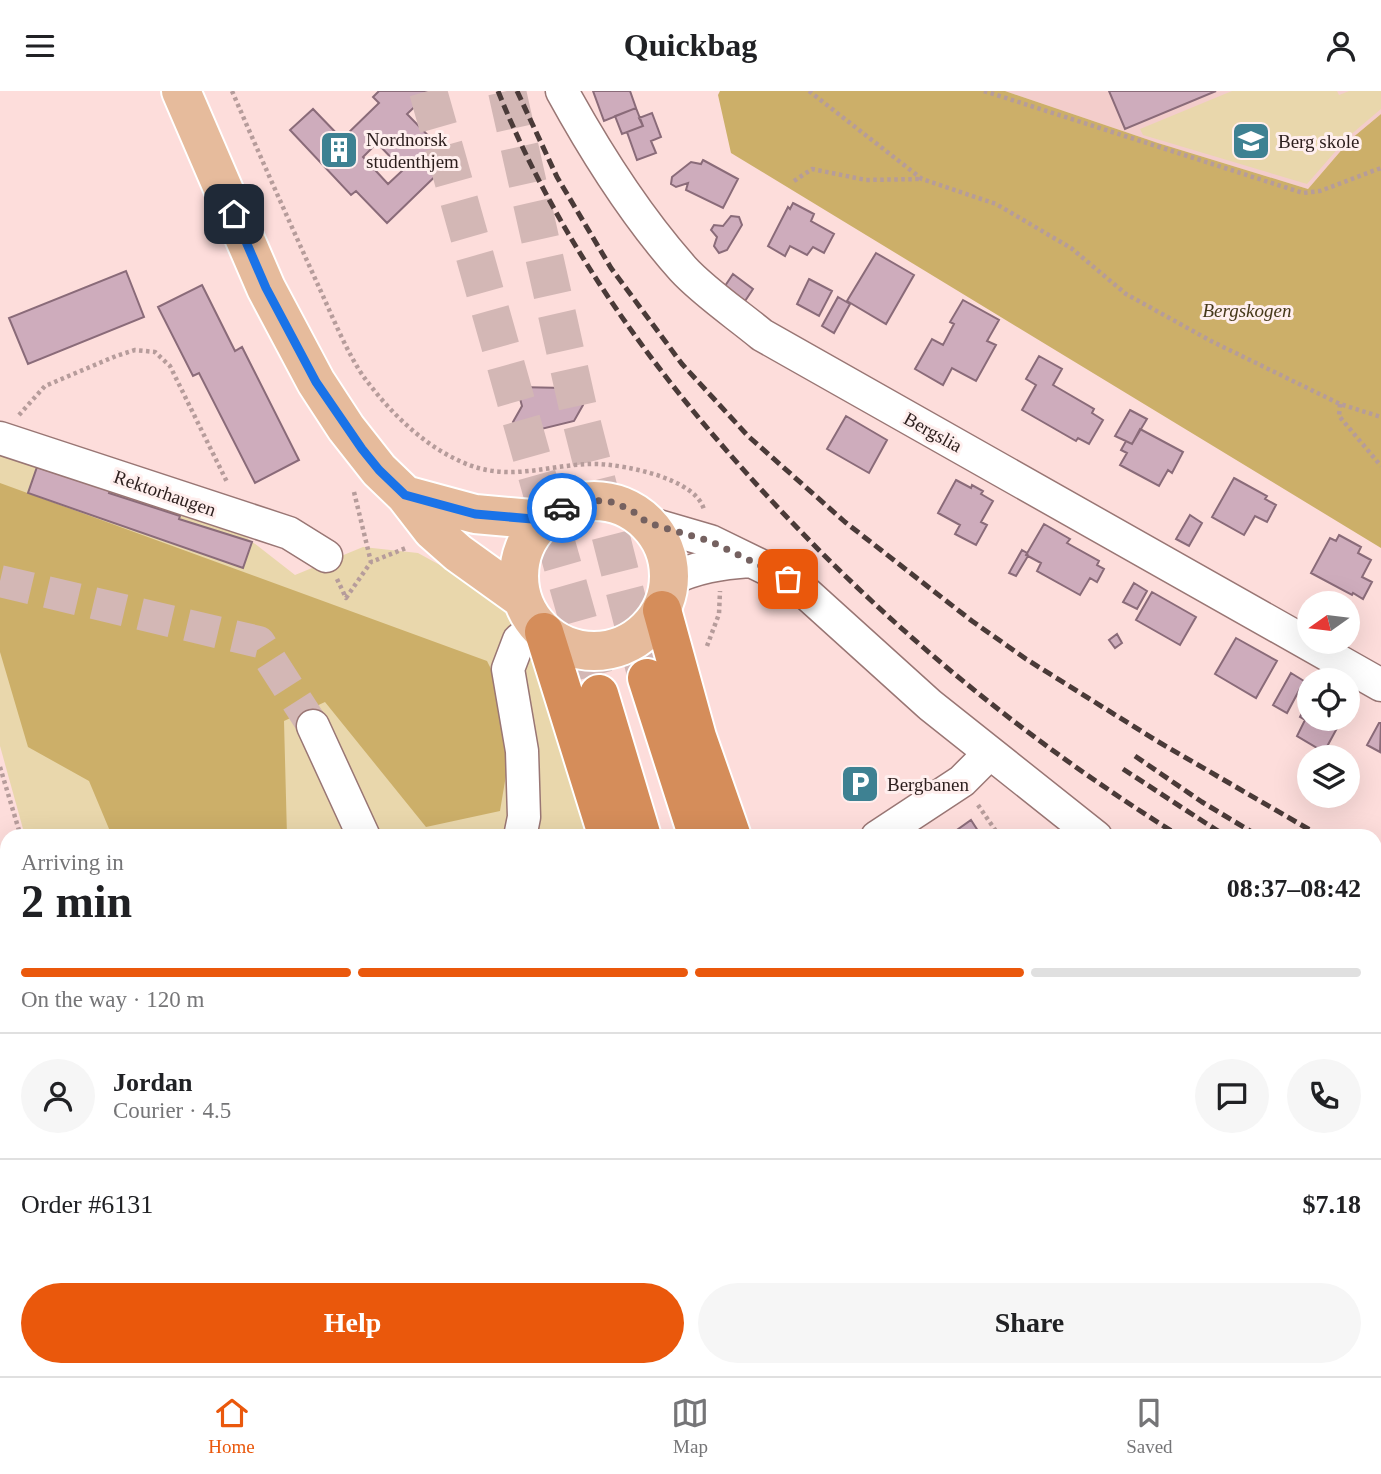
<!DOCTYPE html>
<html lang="en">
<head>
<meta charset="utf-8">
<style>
  body { margin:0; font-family:Georgia,serif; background:#f6f6f6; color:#202124; height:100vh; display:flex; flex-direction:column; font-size:26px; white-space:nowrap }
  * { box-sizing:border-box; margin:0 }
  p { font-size:23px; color:#757577 }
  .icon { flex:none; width:38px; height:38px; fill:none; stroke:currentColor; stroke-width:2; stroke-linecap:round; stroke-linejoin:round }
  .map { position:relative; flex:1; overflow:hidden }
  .panel { position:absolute; left:0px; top:738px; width:1382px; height:548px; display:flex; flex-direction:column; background:#fff; border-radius:21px 21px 0 0; box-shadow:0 7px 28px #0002 }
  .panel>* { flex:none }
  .needle { width:46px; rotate:256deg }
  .controls { position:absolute; left:1297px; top:500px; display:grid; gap:14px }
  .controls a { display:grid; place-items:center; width:63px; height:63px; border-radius:50%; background:#fff; box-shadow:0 7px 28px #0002; font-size:35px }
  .pin { position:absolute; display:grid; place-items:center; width:60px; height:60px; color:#fff; margin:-30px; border-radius:14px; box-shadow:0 4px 10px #0006 }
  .courier { position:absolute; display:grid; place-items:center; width:70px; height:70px; margin:-35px; border:5px solid #1a73e8; border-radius:50%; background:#fff; color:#222; box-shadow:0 2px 9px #0007 }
  .overview em { font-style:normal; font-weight:700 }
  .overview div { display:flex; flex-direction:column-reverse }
  .overview { display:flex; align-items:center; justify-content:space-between; height:119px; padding:0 21px }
  h1 { font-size:46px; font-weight:700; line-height:52px }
  .bar { display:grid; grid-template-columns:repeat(4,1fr); gap:10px 7px; align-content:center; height:84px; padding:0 21px }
  .bar i { height:9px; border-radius:5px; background:#e0e0e0 }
  .bar .selected { background:#ea580c }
  .bar p { grid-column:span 4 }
  .line { display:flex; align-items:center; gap:18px; padding:0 21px; border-top:2px solid #e0e0e0 }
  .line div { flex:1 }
  .round { display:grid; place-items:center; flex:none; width:74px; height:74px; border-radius:37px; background:#f6f6f6 }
  .primary-button { display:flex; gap:14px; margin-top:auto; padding:14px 21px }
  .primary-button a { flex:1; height:80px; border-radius:42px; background:#ea580c; color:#fff; font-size:28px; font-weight:700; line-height:80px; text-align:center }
  .primary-button a+a { background:#f6f6f6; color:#202124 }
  header { display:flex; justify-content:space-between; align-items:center; height:91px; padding:0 21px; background:#fff; font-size:32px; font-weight:700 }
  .tab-bar { display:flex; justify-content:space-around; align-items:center; height:98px; border-top:2px solid #e0e0e0; background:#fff; font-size:19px; color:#757577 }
  .tab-bar a { display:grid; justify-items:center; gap:4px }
  .tab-bar .selected { color:#ea580c }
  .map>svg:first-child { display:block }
</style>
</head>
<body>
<header><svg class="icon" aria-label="menu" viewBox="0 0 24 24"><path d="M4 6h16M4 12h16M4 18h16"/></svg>Quickbag<svg class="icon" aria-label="person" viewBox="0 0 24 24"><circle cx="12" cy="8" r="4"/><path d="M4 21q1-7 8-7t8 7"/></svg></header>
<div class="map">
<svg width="1381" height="1285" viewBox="0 0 1381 1285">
  <rect width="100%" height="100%" fill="#fddddb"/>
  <path fill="#f3cdcb" d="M1005,0h376v23l-30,25 -43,50 -150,-46z"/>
  <path fill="#e9d7ac" d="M1232,0h105l2,4 10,-4h32v18l-33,28 -41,47 -164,-49 -3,-6z
    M0,334l191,69 104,81 68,-28 55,6 73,40 56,73 51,170h-573l-25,-90z
    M7,1032v176l-7,1v-174z
    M354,1279h518l4,6h-503z"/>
  <path fill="#ccaf69" d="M720,0h285l153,52 150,46 43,-50 30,-25v434l-650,-395 -13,-58z
    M0,392l487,178 11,22 13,62 -11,66 -74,16 -101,-125 -41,19 3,115h-175l-23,-55 -61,-34 -28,-95z"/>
  <path fill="#ceacbc" stroke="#8a6b79" stroke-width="2" fill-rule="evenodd" d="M379,0h52l-24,23 45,46 -65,63 -31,-32 -5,4 -61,-65 23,-21 29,30 37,-36 -6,-6zM377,52l26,27 -15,14 -25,-27z
    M593,0h37l6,17 -32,13z
    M1109,0h107l-91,38z
    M636,17l7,18 -21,8 -7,-18z
    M652,22l9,24 -10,4 5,12 -19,7 -10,-28 16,-6 -4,-8z
    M703,69l35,19 -15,29 -37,-18 2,-7 -12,4 -5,-3 1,-7 19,-15 10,2z
    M793,112l21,11 -3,7 23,13 -10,19 -11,-6 -6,8 -17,-9 -5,10 -17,-10 20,-39 2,2z
    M731,125l8,1 3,8 -15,25 -8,3 -5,-7 3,-9 -6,-7 3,-5 9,1z
    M876,162l38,22 -28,49 -39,-23z
    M126,180l18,46 -116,47 -19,-46z
    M733,183l20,15 -8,12 -20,-15z
    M809,188l23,12 -13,25 -22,-12z
    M202,194l33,66 7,-4 57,113 -44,23 -56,-110 -6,3 -35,-69z
    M838,206l12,7 -16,29 -12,-7z
    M963,209l36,20 -12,21 9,4 -20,36 -24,-13 -9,17 -28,-16 17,-30 11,6 11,-21 -4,-2z
    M1039,265l23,13 -9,16 41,24 -2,4 11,7 -14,24 -11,-6 -2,3 -54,-31 14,-25 -10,-6z
    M517,296l48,1 2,7 16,10 -9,16 -45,11 -16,-10 9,-16z
    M1130,319l17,9 -15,25 -17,-8z
    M846,325l41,24 -18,33 -42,-24z
    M1140,338l43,23 -11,21 -4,-3 -9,16 -39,-21 7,-12 -6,-3 5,-9 6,3z
    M37,376l73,23 -1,3 71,23 -1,3 73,23 -9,26 -215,-75z
    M1234,387l33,18 -2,3 11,6 -9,17 -12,-6 -11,19 -32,-18z
    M956,389l15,8 1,-3 11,6 -2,3 12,7 -12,21 6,3 -11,20 -21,-11 5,-9 -22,-12z
    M1190,424l12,8 -13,23 -13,-7z
    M1044,433l26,15 -3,4 32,18 -2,4 7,4 -7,13 -7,-4 -10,17 -43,-24 4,-8 -15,-8z
    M1339,444l22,12 -3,6 13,7 -9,17 10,5 -9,17 -10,-6 -1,2 -41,-22 19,-35 6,3z
    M1022,459l5,3 1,3 -12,20 -7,-3z
    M1134,492l13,8 -10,18 -14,-7z
    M1152,501l44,25 -16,28 -44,-25z
    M1117,543l5,9 -7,5 -6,-8z
    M1236,547l41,23 -21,37 -41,-24z
    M1291,582l13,8 -17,32 -14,-8z
    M1309,610v18h33l-18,33 -27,-16 8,-16 -5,-3z
    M1379,632h2l-1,29 -13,-7z
    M971,729l11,17h-35z
    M7,954v40l-7,2v-41z
    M1381,1097v84l-2,-3 -3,3v-80z
    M7,1221v32l-7,-8v-17z
    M1381,1254v31h-16l2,-6h9v-17z
    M31,1279h57l5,6h-57z
    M1066,1279h45l-8,6h-33z
    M1111,1279h120l4,6h-132z"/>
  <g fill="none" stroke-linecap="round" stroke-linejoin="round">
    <path stroke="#d3b7b5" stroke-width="32" stroke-dasharray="32 16" stroke-linecap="butt" d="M0,490l259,61 54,84"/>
    <path stroke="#d3b7b5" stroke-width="38" stroke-dasharray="38 19" stroke-linecap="butt" d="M428,0l171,603
      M507,0l71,317 69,270"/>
    <defs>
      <path id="minor" d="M562,0c34,62 74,125 121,178 21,23 55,46 79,66l619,350
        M0,347l289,95 37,23
        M648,432l62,18 78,38 17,13 125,113 166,132
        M669,489c27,-13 52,-17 81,-19
        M313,635l51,111
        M520,746l4,-20 -2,-66 -14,-82 11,-29 19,-15
        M877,746l85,-56 28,-28
        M1376,912l5,3
        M1376,1022l5,-4
        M1307,1279l4,6"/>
      <path id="major" d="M181,0l85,197 50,94 30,46 33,42 26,25 27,35 26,23 64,46
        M405,404l70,19 68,6
        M519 485a75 75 0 1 1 150 0a75 75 0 1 1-150 0Z"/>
      <path id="highway" d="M662,519l35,127 35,100
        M544,541l64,205
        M647,587l51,159
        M599,603l43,143
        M915,1279l4,6
        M962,1279l4,6"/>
    </defs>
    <use href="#minor" stroke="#997674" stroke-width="35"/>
    <use href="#major" stroke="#fff" stroke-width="42"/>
    <use href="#highway" stroke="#fff" stroke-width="42"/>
    <path stroke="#b69c9b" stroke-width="4.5" stroke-dasharray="3.5 3.5" stroke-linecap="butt" d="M232,0c28,65 57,130 86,194 13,28 30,71 48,95 25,33 57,65 96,82 48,22 88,1 136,2 28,1 99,15 106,46
      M809,0l113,88 74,25 75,44 55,46 85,47 129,63 41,13
      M984,0l319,102 17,-2 61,-23
      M794,90l18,-12 54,11 55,-1
      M1340,313l-1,12 42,50
      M19,324l26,-29 71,-30 19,-6 20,2 15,14 57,116
      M354,401l17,70
      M337,488l9,19 25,-36 35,-14
      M707,555l12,-32 1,-23
      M0,676l21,70
      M978,714l22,32
      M0,1103l7,-1
      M0,1171l7,1
      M1376,1199l5,8
      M1376,1217l5,-7
      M442,1279l21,6
      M672,1279v6
      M826,1279l2,6
      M1028,1279l4,6
      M1074,1279l4,6
      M1243,1285l8,-6
      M1266,1285l9,-6"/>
    <use href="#minor" stroke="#fff" stroke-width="32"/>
    <use href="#major" stroke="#e6bb9c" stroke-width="38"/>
    <use href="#highway" stroke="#d58d5a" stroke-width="38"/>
    <path stroke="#4a3a38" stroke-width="5" stroke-dasharray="10 5" stroke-linecap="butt" d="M498,0c52,130 131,246 222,352 135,157 285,284 461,394
      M517,0l40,86 54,91 71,96 66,72 97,86 127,99 54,38 131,82 165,96
      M1135,665l67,46 58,35
      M1123,678l104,68
      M1376,777l5,3
      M1376,806l5,3
      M1376,826l5,3
      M1376,848l5,3"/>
  </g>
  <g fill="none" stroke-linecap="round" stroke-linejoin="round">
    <path stroke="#756160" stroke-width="7" stroke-dasharray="0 12.6" d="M562,417l29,-8 21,2 19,8 17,13 62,18 78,38"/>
    <path stroke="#1a73e8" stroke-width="9" d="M234,123l32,74 50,94 46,67 17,21 26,25 70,19 69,6 18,-12"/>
  </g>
  <defs>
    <symbol id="school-square" viewBox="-11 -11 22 22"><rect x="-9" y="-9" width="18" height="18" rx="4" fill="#3e8192" stroke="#ffefee"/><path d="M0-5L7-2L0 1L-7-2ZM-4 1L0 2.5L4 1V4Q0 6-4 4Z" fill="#fff"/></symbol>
    <symbol id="building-square" viewBox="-11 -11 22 22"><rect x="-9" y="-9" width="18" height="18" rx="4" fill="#3e8192" stroke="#ffefee"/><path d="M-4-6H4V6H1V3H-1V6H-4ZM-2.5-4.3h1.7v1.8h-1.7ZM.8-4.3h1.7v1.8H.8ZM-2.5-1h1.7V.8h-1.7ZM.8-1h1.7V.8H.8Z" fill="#fff"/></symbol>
    <symbol id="parking-square" viewBox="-11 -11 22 22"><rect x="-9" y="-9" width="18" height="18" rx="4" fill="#3e8192" stroke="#ffefee"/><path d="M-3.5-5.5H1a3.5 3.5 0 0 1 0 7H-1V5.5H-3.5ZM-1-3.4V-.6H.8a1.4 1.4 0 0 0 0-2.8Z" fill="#fff"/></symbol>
  </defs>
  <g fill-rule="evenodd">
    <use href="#school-square" x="1229" y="28" width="44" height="44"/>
    <use href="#building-square" x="317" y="37" width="44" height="44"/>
    <use href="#parking-square" x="838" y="671" width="44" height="44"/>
  </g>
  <g text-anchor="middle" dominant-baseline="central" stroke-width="6" stroke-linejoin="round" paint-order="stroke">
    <g font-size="19" fill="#2c1e1d" stroke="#ffefee" text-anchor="start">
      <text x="366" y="48">Nordnorsk<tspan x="366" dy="22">studenthjem</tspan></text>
      <text x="1278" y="50">Berg skole</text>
      <text x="887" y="693">Bergbanen</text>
    </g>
    <g font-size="19" font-style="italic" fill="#46391a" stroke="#ffefee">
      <text x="1247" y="219">Bergskogen</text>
    </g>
    <g font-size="19" fill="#2c1e1d" stroke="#ffefee">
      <text transform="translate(933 341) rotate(29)">Bergslia</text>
      <text transform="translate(165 402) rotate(19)">Rektorhaugen</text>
    </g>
  </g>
</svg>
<div class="controls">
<a><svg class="needle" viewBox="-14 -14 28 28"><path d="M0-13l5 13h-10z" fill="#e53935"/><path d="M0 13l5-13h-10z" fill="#757577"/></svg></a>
<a><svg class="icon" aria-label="locate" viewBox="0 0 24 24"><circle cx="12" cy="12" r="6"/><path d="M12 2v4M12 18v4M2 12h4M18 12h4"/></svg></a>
<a><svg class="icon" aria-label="layers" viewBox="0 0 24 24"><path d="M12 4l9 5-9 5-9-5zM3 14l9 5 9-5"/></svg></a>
</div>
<div class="pin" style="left:788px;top:488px;background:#ea580c"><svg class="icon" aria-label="bag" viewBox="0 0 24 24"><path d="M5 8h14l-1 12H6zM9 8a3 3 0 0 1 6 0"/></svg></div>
<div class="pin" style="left:234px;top:123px;background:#1f2937"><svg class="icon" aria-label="home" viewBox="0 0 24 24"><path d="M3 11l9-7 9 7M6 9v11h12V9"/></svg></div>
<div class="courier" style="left:562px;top:417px"><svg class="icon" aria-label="car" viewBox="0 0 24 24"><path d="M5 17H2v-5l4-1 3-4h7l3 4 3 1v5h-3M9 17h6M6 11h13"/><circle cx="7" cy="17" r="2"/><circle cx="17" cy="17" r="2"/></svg></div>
<section class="panel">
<div class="overview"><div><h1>2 min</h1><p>Arriving in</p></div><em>08:37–08:42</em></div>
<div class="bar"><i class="selected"></i><i class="selected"></i><i class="selected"></i><i></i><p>On the way · 120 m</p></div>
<div class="line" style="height:126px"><a class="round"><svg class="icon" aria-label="person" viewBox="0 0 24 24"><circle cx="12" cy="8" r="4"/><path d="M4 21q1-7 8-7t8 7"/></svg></a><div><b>Jordan</b><p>Courier · 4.5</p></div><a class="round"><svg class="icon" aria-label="chat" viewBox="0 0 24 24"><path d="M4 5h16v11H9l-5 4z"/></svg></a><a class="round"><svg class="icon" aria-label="phone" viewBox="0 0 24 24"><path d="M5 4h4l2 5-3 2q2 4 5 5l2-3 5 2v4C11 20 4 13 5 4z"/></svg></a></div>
<div class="line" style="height:91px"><div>Order #6131</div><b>$7.18</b></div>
<div class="primary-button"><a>Help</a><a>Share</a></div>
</section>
</div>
<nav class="tab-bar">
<a class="selected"><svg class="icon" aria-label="home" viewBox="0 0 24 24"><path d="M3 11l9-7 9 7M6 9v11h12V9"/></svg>Home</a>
<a><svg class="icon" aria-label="map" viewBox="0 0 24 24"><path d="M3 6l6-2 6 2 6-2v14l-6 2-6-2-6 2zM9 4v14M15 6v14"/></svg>Map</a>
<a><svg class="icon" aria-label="saved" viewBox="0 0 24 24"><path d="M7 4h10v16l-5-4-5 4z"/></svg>Saved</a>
</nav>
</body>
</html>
